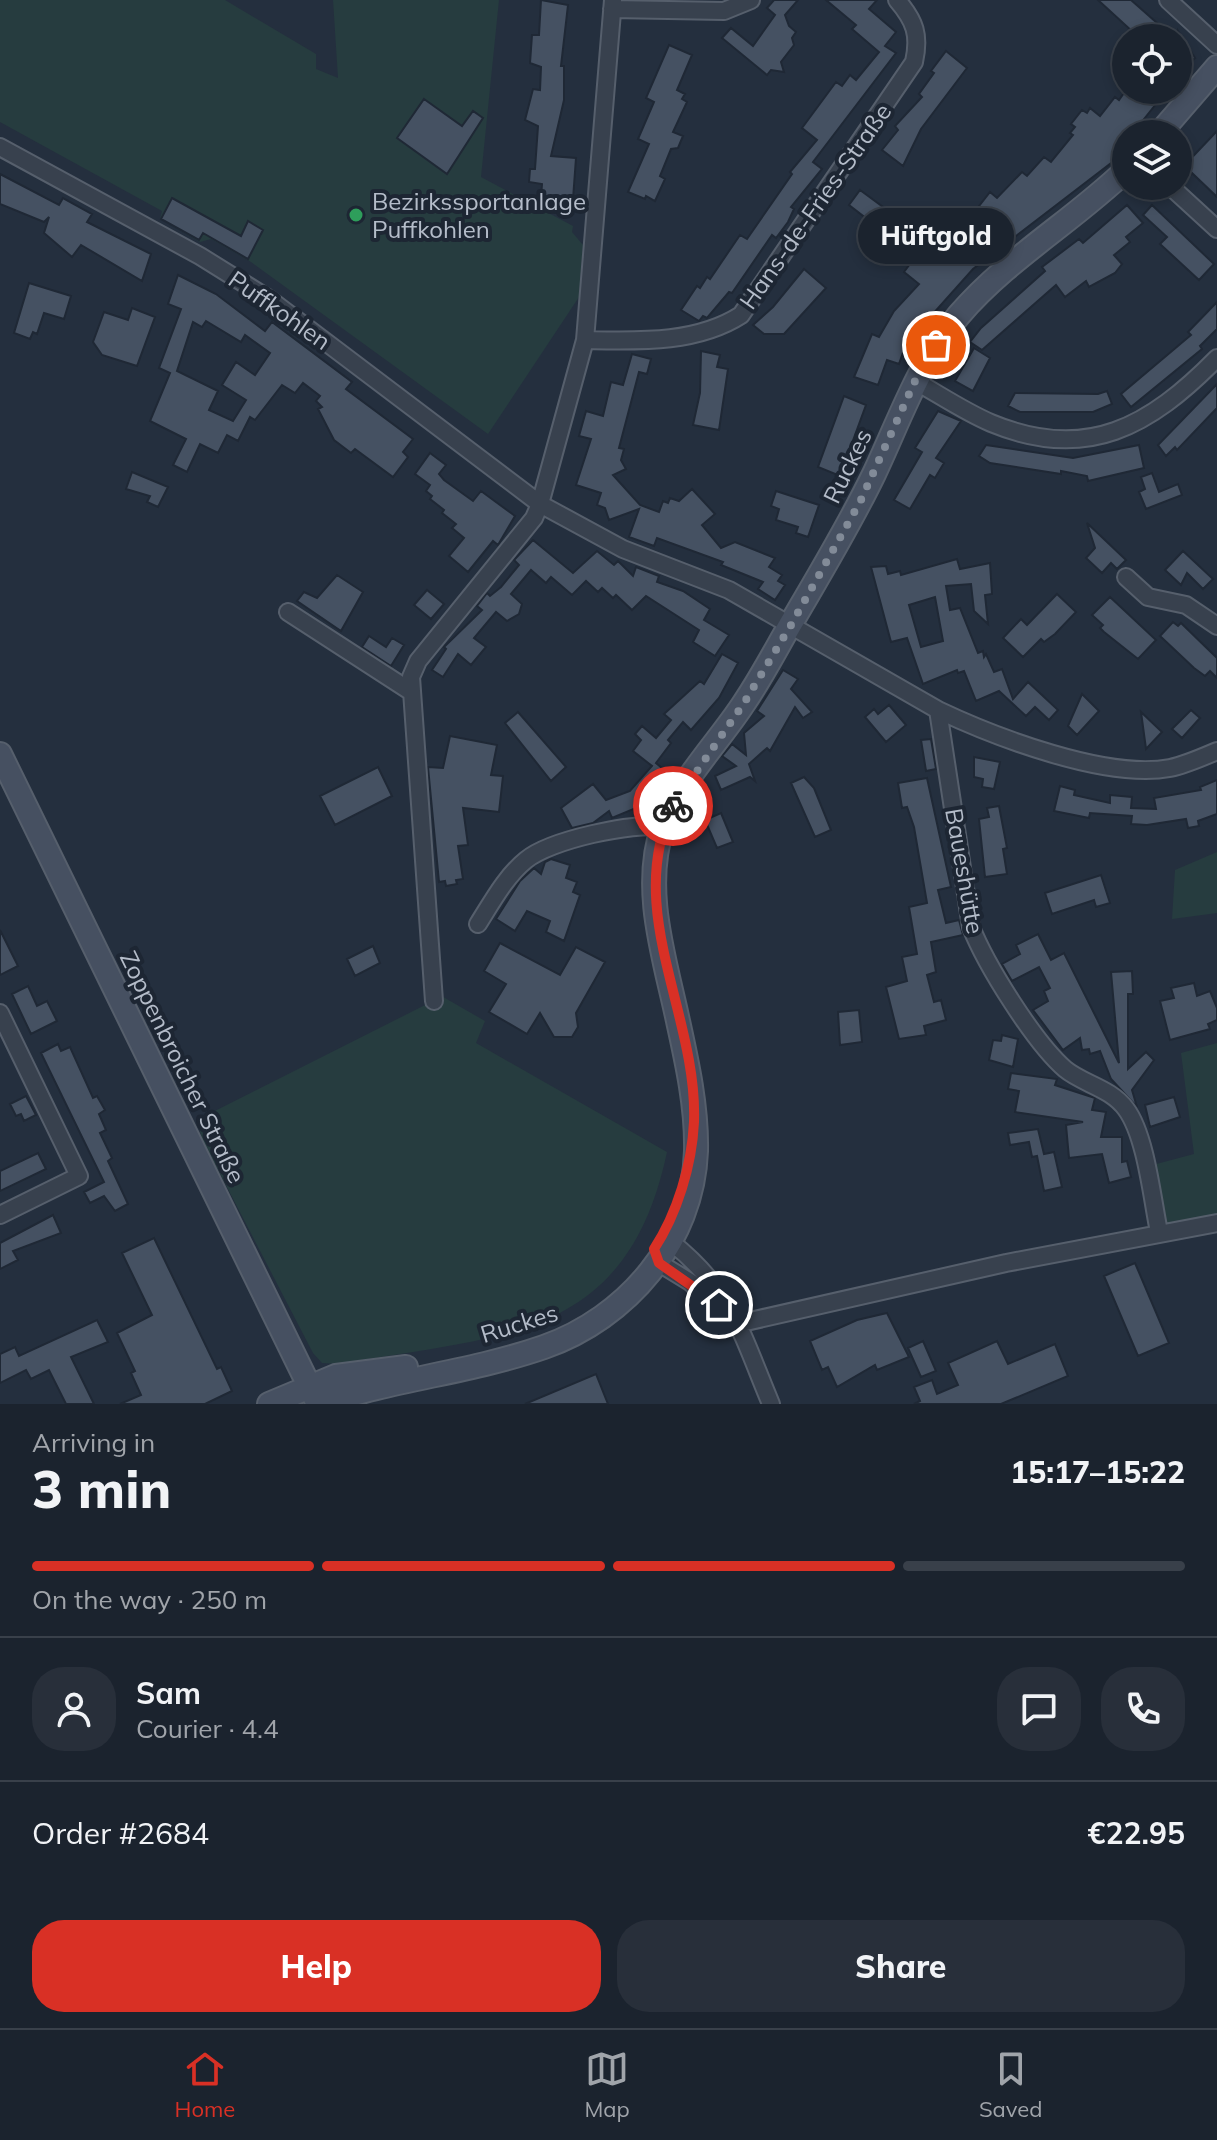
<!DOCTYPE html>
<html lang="en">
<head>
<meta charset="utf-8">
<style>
  body { margin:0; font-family:Mulish,sans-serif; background:#282f3a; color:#f1f3f6; height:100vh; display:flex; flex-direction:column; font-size:30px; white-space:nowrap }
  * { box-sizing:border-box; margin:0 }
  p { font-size:26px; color:#a0a4aa }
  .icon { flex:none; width:44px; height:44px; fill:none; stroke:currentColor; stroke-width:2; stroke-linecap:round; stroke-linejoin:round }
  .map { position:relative; height:1404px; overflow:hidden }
  .drawer { display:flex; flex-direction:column; background:#1b232e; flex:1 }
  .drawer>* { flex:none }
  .buttons { position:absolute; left:1112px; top:24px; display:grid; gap:16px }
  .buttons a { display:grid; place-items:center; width:80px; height:80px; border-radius:50%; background:#1b232e; box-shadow:0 4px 12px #0003,0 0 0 2px #39404a; font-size:40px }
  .pin { position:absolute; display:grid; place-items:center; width:68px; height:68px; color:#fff; margin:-34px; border:4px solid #fff; border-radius:50%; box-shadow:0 2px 8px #0007 }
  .courier { position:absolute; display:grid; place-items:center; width:80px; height:80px; margin:-40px; border:6px solid #d93025; border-radius:50%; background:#fff; color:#222; box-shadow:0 2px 10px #0007 }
  .bubble { position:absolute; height:56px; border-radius:28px; background:#1b232e; box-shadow:0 4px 12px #0003,0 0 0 2px #39404a; font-size:26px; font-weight:800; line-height:56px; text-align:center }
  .summary em { font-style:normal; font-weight:800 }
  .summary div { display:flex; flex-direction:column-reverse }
  .summary { display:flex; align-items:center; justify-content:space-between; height:136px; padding:0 32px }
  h1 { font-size:52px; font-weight:800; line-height:60px }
  .bar { display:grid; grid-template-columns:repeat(4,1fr); gap:12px 8px; align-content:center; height:96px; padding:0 32px }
  .bar i { height:10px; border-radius:6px; background:#39404a }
  .bar .current { background:#d93025 }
  .bar p { grid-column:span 4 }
  .line { display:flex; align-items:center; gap:20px; padding:0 32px; border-top:2px solid #39404a }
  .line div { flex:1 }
  .round { display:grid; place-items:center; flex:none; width:84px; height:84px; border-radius:32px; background:#282f3a }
  .button { display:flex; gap:16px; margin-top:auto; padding:16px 32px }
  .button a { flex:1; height:92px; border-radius:32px; background:#d93025; color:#fff; font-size:32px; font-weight:800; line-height:92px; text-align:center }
  .button a+a { background:#282f3a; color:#f1f3f6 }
  .tabs { display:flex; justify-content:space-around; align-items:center; height:112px; border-top:2px solid #39404a; background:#1b232e; font-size:22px; color:#a0a4aa }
  .tabs a { display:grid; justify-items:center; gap:4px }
  .tabs .current { color:#d93025 }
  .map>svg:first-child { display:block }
</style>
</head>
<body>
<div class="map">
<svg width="1217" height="1404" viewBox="0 0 1217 1404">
  <rect width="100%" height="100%" fill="#242f3e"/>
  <path fill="#263c3f" d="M0,0h225l91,54v15l22,9 -5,-78h166l-18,177 92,49 -1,6 11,13 -4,52 -91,137 -237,-172 -40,-23 -11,3 -40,-23 2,-8 -162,-89z
    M1217,852v61l-45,6 3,-49z
    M438,994l47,27 -9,22 191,109c-40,190 -167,183 -327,212l-18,-1 -9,-10 -111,-214 -5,-19 236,-119z
    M1217,1043v180l-58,9 -14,-65 49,-13 -13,-101z"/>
  <path fill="#455162" stroke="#1f2835" stroke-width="2" fill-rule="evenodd" d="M541,0l27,5 -7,61h3v34l-13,56 25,2 -4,55 -32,-3 2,-26 -13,-2 1,-13h5l3,-43 -13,-6 8,-31 7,1 1,-23 -11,-4 2,-28h7z
    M774,0h24l-13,15 4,11 7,6 -4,6 2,7 -13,17 3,10 -13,-2 -4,5 -45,-37 9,-10 22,18 22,-31 -8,-7z
    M826,0h51l-8,9 27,23 -11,14 11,7 -83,109 9,7 -31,38 3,2 -6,13 -12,16 -4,-3 -40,58 -3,-1 -22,26 -4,-2 -4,5 -18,-11 16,-24 3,2 7,-11 3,2 30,-44 7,4 45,-65 -2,-2 27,-32 -15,-12 34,-46 6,4 8,-11 6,5 23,-28 -27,-23 4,-4z
    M1098,0h33l43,38h-46l5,-6z
    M1178,31l17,27 -17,15z
    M669,45l23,10 -15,35 8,4 -3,5 5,3 -14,30 10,4 -5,12 -7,1 -11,27 5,3 -10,22 -9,-5 -1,3 -17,-7 21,-48 -11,-5 16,-37 -8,-4z
    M946,51l21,17 -46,61 -18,37 -21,-16 16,-20 -3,-4 27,-29 -3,-3 15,-21 -3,-2z
    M1126,90h13l17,14 -24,30h-6v13l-11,13 -142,109 -67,75 -7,20 -12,-4 -9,25 -24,-8 18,-43 7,3 15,-26 25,-27 -15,-12 34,-46 20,16 11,-23 21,-27 7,6 25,-26 5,4 17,-19 7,5 22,-27 -3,-2 5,-6 -4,-3 11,-14 5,3 3,-5 10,8 15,-19 4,3z
    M424,99l38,27 11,-15 10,7 -36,56 -50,-36z
    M1217,131v66l-25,-24 -4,5 -8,-8z
    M0,174l59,31 4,-7 29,16 -5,8 64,32 -9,27 -61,-36 -9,12 -28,-24 5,-16 -5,5 -44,-18z
    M860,190l23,17 -12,15 -22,-17z
    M172,198l69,38 7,-15 15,9 -15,29 -45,-26 -4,7 -38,-21z
    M1127,205l16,18 -17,14 4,5 -16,13 8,9 -7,9 -26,14 -3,-6 -21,16 -9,-12 -74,65 -12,-8 11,-14 64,-57 -3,-4 37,-28 4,4z
    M1152,205l62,59 -15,16 -39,-36 7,-7 -24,-22z
    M804,269l22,19 -42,46h-20l-11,-9 20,-18z
    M178,275l38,19 49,37 7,-9 80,60 -6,7 67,50 -10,13 5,5 -15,20 -38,-28 -4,4 -17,-13 -16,-31 4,-2 -6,-6 4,-5 -17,-13 -8,10 -13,-8 -27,35 -5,-3 -12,24 -11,-6 -9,18 -18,-9 -13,28 -14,-7 13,-26 -36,-18 20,-48 -11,-5 22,-59 -13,-5zM206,321l35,21 4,-7 25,18 -15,22 -19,-13 -14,23 24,15 -13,21 -24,-11 9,-19 -41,-20 16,-49 9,5z
    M29,283l42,13 -7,23 -20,-6 -7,21 -4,-2 -3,7 -16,-6z
    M1217,302v27l-17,17 2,3 -71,58 -10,-13 70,-59 -3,-3z
    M132,308l23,9 -18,49 -35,-11 -9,-13 11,-30 24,8z
    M974,348l16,10 -17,33 -18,-10z
    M701,351l19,4 -3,12 11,2 -9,61 -26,-5 7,-32z
    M632,354l19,5 -4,15 -8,-2 -20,76 5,1 -3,11 5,9 -13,6 27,30 19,7 4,-11 5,2 2,-5 9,3 13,-12 23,25 -13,11 19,23 14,-6 40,16 -6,9 13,8 -4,6 7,4 -10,15 -17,-11 5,-7 -42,-17 2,-3 -66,-24 -3,8 -25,-9 10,-28 -30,11 -4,-12 -8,-3 4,-12 -25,-8 15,-46 -12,-3 7,-25 17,5 8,-34 12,3z
    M1217,384v24l-40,42 -2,-3 -9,9 -8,-11z
    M1107,391l5,13 -19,8h-73l-12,-6 7,-13 83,1z
    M844,396l22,9 -26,71 -22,-9z
    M938,411l23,10 -25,37 8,5 -9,15 -5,-3 -20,34 -16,-9 28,-48 -7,-4z
    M986,445l87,13 66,-13 5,23 -56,13 -1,-5 -26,-5v3l-71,-11 -11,-7z
    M430,453l16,12 -7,9 5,6 29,21 8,-10 34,25 -17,29 -5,-4 -25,31 -19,-16 15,-18 -12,-10 4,-4 -14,-11 2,-3 -14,-11 2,-3 -6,-5 4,-6 -15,-11z
    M132,472l36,15 -10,20 -11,-5 3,-6 -24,-7z
    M1152,473l7,19 19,-8 4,11 -36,14 -7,-17 6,-3 -4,-12z
    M776,491l43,14 -11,32 -12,-4 2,-6 -22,-7 3,-11 -8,-3z
    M1087,523l39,37 -9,9 -6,-6 -9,10 -16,-15 9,-10z
    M533,540l40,33 24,-22 17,14 4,-4 15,15 3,-9 23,9 -2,6 26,9 27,18 -6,11 25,15 -14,21 -22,-14 6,-12 -53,-34 -14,14 -16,-15 -3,3 -11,-10 -4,4 -12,-11 -14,14 -21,-18 -5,6 -15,-13 -20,24 11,10 -3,10 -12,7 -11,-9 -22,26 12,9 -15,18 -13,-11 -15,23 -11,-7 14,-21 -2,-2 38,-37 -5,-4 10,-13 3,3 11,-9 18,-22 -5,-5z
    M1183,551l30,28 -10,10 -16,-16 -6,12 -16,-15z
    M957,559l3,10 30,-6 2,31 -7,1 3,29 -14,-13 -3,-27 -25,2 4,24 10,-2 18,45 5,-2 1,6 2,-3 8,18 8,-3 11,30 15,-17 30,28 -9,10 -14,-13 -9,9 -27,-25 -23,10 -12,-30 -6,2 -1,-3 -34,14 -16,-46 -16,4 -20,-75 15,-1 2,8 12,-3 1,4zM935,597l8,44 -22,6 -12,-42z
    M337,575l26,17 -22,39 -44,-30 7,-9 13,6z
    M427,590l17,14 -13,15 -17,-14z
    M1057,594l19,18 -21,22 -11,8 -3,-3 -18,18 -20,-19 18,-19 6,6z
    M1110,597l46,43 -18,19 -34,-27 -4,-4 3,-3 -11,-10z
    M1173,622l5,4 3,-3 36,35v20l-7,-7 -5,5 -11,-8 -34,-32z
    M369,636l17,11 6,-9 12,7 -13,21 -29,-19z
    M722,654l16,9 -19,35 -28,32 -8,-8 -15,18 3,3 -15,20 17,14 -20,24 -41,17 -3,-7 -16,12 -21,5 -11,-20 32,-24 13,16 24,-9 22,-25 -19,-15 8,-11 -6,-6 7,-8 14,12 15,-18 -7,-6 36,-33 4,3z
    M783,670l15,9 -7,10 21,23 -9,6 -8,-11 -25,44 -3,-3 -18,16 6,17 -5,-4 -29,13 -6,-14 21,-10 -14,-10 10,-12 14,11 -2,-22 20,-17 -7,-5z
    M1082,694l17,17 -22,24 -9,-9z
    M889,705l17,20 -20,17 -21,-25 9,-8 4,5z
    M1191,710l9,8 -18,20 -10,-9z
    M518,712l48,55 -15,14 -46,-58z
    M1141,712l21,20 -16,17z
    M450,736l47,9 -6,30 12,1 -4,36 -36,-4 5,37 -10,1 5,33 -7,1 1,4 -11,2 -1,-5 -6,1 -11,-115 15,1z
    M931,739l5,30 -10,2 -5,-31z
    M974,757l26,5 -6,27 -12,-2 1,-8 -9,-2z
    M378,767l14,29 -57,29 -15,-29z
    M804,777l10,11 17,42 -16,7 -24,-54z
    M927,778l24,109 -13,3 8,33 13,-3 4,15 -32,7 5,30 -9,3 7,27 7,-2 5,20 -22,6 2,9 -27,4 -13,-52 21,-6 -5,-24 15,-3 -8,-47 18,-4 -13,-76 -7,-20 -5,1 -4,-25z
    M1217,780v34l-19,7 1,5 -11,2 -2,-9 -39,6 -16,-1 1,-8 -42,-3 -1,5 -35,-7 6,-25 15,4 -1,5 36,8v-8l22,2 -1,11 25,1 -2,-11 47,-8 -1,-3z
    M999,806l8,42 -4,1 4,25 -22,3 -6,-58 10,-2 -2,-9z
    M721,813l12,29 -16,6 -12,-28z
    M551,859l19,6 -4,13 11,4 -4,10 7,3 -16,46 -18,-9 4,-11 -23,-10 -12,20 -19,-12 24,-38 14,-13 7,6 4,-12z
    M1101,875l9,28 -14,4 -2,-7 -42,14 -7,-21z
    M0,930l18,36 -18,9z
    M1038,934l13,26 13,-7 55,110 -8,-91 21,-1 1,23h-5v75l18,-17 8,8 -22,30 5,17 -26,-28 -11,-28 -10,3 -1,-5 -7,1 -2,-12 -17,12 -30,-40 15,-9 -4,-10 6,-3 -11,-21 -27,14 -3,-5 -7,-12 18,-10 -4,-9z
    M500,943l60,32 16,-28 29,15 -29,51 2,14 -6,10h-18l-14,-24 -13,21 -38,-22 17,-28 -22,-13z
    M373,946l7,17 -25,13 -8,-17z
    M1194,983l3,13 13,-5 7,17v12l-9,4 2,5 -40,11 -10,-39 14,-3 -3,-10z
    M28,986l9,20 10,-5 10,20 -26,13 -19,-40z
    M859,1010l3,32 -22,3 -2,-33z
    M1002,1035l16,4 -5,28 -24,-7 4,-20 8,1z
    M58,1044l3,7 9,-4 23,51 4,-2 8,14 -6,4 7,16 -6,3 12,25 -4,3 20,43 -13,7 -11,-15 -14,7 -6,-11 20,-10 -63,-129z
    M1011,1073l46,6 -2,6 40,13 -3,12 14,2 -5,25h21v25l5,-1 4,16 -22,6 -7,-29 -33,4 -3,-33 17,-3 -68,-10 4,-21 -11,-2z
    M26,1096l10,19 -12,6 -3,-7 -5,2 -6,-12z
    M1174,1097l6,20 -30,10 -5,-22z
    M1038,1129l6,25 10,-2 8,35 -18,4 -7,-35 -5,1 -3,-15 -19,3 -2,-12z
    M38,1153l8,16 -46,22v-20z
    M53,1215l8,18 -48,18 5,9 -18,9v-26z
    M154,1238l63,131 4,-2 11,24 -27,13h-85l21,-9 -10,-22 4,-2 -18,-38 35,-18 -30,-62z
    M1135,1263l34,80 -31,13 -34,-80z
    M887,1313l22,44 -32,13 -2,-5 -38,22 -9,-20 -6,3 -12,-29 47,-21z
    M97,1320l11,22 -37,15 23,47h-28l-17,-34 -18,9 -5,-9 -26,13v-29l15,-7 4,9z
    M923,1341l13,30 -15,6 -13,-29z
    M997,1341l11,23 47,-20 13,32 -67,28h-87l6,-3 -6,-14 18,-7 5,14 21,-9 -10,-22z
    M596,1374l12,30h-83z"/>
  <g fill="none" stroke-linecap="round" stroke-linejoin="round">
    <defs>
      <path id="minor" d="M1168,0l49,45
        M612,9l112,2 27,-11
        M0,147l200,109 69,43 271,205 83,45 106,41 209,120 33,217c15,38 63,115 94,142 18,15 46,19 61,40 20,27 26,89 33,123
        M1170,186l47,43
        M585,340c52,1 111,4 156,-25l173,-253c6,-27 1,-41 -17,-62
        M915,381c25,14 50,31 76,42 96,40 159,3 226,-65
        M1126,577l22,20 38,8 31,21
        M288,612l122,79
        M938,710c57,27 169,70 232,58 15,-3 33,-11 47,-17
        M478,924c14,-22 28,-48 48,-64 24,-20 107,-38 137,-33
        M434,1001l-23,-324 7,-16 116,-143 6,-14 45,-164 28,-340
        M0,1013l79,163 -79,39
        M671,1242c61,48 71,93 100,162
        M659,1263l31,19 40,35
        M737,1324l269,-61 211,-40"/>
      <path id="secondary" d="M1159,134l58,-67
        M0,754l318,650
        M269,1404l67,-28 70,-9
        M321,1404c73,-25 151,-32 223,-57 83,-29 149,-106 152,-196 1,-44 -9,-89 -18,-130 -13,-62 -37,-132 -15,-195 17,-46 55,-83 81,-123 17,-25 31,-52 46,-78 29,-50 59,-99 84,-151 26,-55 45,-112 85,-159 48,-56 114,-94 167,-145"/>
    </defs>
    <use href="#minor" stroke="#565f6c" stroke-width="20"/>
    <use href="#secondary" stroke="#565f6c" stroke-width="26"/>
    <use href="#minor" stroke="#38414e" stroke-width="16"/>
    <use href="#secondary" stroke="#465061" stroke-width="22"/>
  </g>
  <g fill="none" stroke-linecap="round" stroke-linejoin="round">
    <path stroke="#828b98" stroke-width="8" stroke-dasharray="0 14.4" d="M673,806l71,-103 47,-78 69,-123 55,-121 21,-36"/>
    <path stroke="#d93025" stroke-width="10" d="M673,806c-50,105 25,209 21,316 -2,43 -17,92 -40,127l5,14 60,42"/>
  </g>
  <circle fill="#2e9e5b" stroke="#1d2633" stroke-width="3" cx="356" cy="215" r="8"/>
  <g text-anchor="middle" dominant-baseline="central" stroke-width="8" stroke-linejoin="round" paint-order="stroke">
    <g font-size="24" fill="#b4bcc9" stroke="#1d2633" text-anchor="start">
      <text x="372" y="201">Bezirkssportanlage<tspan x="372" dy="28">Puffkohlen</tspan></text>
    </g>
    <g font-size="24" fill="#b4bcc9" stroke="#1d2633">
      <text transform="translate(815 206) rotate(-55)">Hans-de-Fries-Straße</text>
      <text transform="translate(280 310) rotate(35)">Puffkohlen</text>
      <text transform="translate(847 466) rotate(-64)">Ruckes</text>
      <text transform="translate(965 871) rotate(80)">Baueshütte</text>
      <text transform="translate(183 1067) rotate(64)">Zoppenbroicher Straße</text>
      <text transform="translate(519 1323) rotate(-17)">Ruckes</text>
    </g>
  </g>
</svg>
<div class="buttons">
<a><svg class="icon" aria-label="locate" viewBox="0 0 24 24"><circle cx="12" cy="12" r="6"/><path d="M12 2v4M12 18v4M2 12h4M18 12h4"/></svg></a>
<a><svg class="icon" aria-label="layers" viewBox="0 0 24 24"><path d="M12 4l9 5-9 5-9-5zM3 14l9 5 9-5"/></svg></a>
</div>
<div class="pin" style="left:936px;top:345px;background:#ea580c"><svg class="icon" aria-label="bag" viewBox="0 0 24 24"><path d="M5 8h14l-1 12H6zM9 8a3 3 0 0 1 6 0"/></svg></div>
<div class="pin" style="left:719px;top:1305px;background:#1f2937"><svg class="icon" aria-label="home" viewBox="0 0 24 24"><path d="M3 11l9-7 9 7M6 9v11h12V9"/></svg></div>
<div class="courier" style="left:673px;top:806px"><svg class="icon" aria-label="bike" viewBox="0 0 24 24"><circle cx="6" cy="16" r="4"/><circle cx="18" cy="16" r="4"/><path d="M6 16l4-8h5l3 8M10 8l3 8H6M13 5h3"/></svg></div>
<div class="bubble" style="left:858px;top:208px;width:156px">Hüftgold</div>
</div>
<section class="drawer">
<div class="summary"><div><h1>3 min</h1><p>Arriving in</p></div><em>15:17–15:22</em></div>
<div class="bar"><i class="current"></i><i class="current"></i><i class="current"></i><i></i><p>On the way · 250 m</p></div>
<div class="line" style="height:144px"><a class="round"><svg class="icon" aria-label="person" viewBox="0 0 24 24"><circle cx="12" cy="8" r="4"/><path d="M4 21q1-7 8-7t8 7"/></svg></a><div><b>Sam</b><p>Courier · 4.4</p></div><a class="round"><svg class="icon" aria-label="chat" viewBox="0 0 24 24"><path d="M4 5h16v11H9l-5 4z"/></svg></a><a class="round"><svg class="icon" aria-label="phone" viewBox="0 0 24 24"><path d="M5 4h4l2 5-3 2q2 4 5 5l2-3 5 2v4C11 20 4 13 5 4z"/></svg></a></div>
<div class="line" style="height:104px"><div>Order #2684</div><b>€22.95</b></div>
<div class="button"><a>Help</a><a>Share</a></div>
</section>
<nav class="tabs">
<a class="current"><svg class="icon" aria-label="home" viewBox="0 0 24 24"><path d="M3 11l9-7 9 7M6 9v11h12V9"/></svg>Home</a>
<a><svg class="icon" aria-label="map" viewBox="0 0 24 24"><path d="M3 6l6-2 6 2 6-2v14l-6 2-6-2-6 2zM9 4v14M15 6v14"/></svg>Map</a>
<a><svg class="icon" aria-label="saved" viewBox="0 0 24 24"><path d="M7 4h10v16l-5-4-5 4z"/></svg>Saved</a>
</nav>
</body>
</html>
